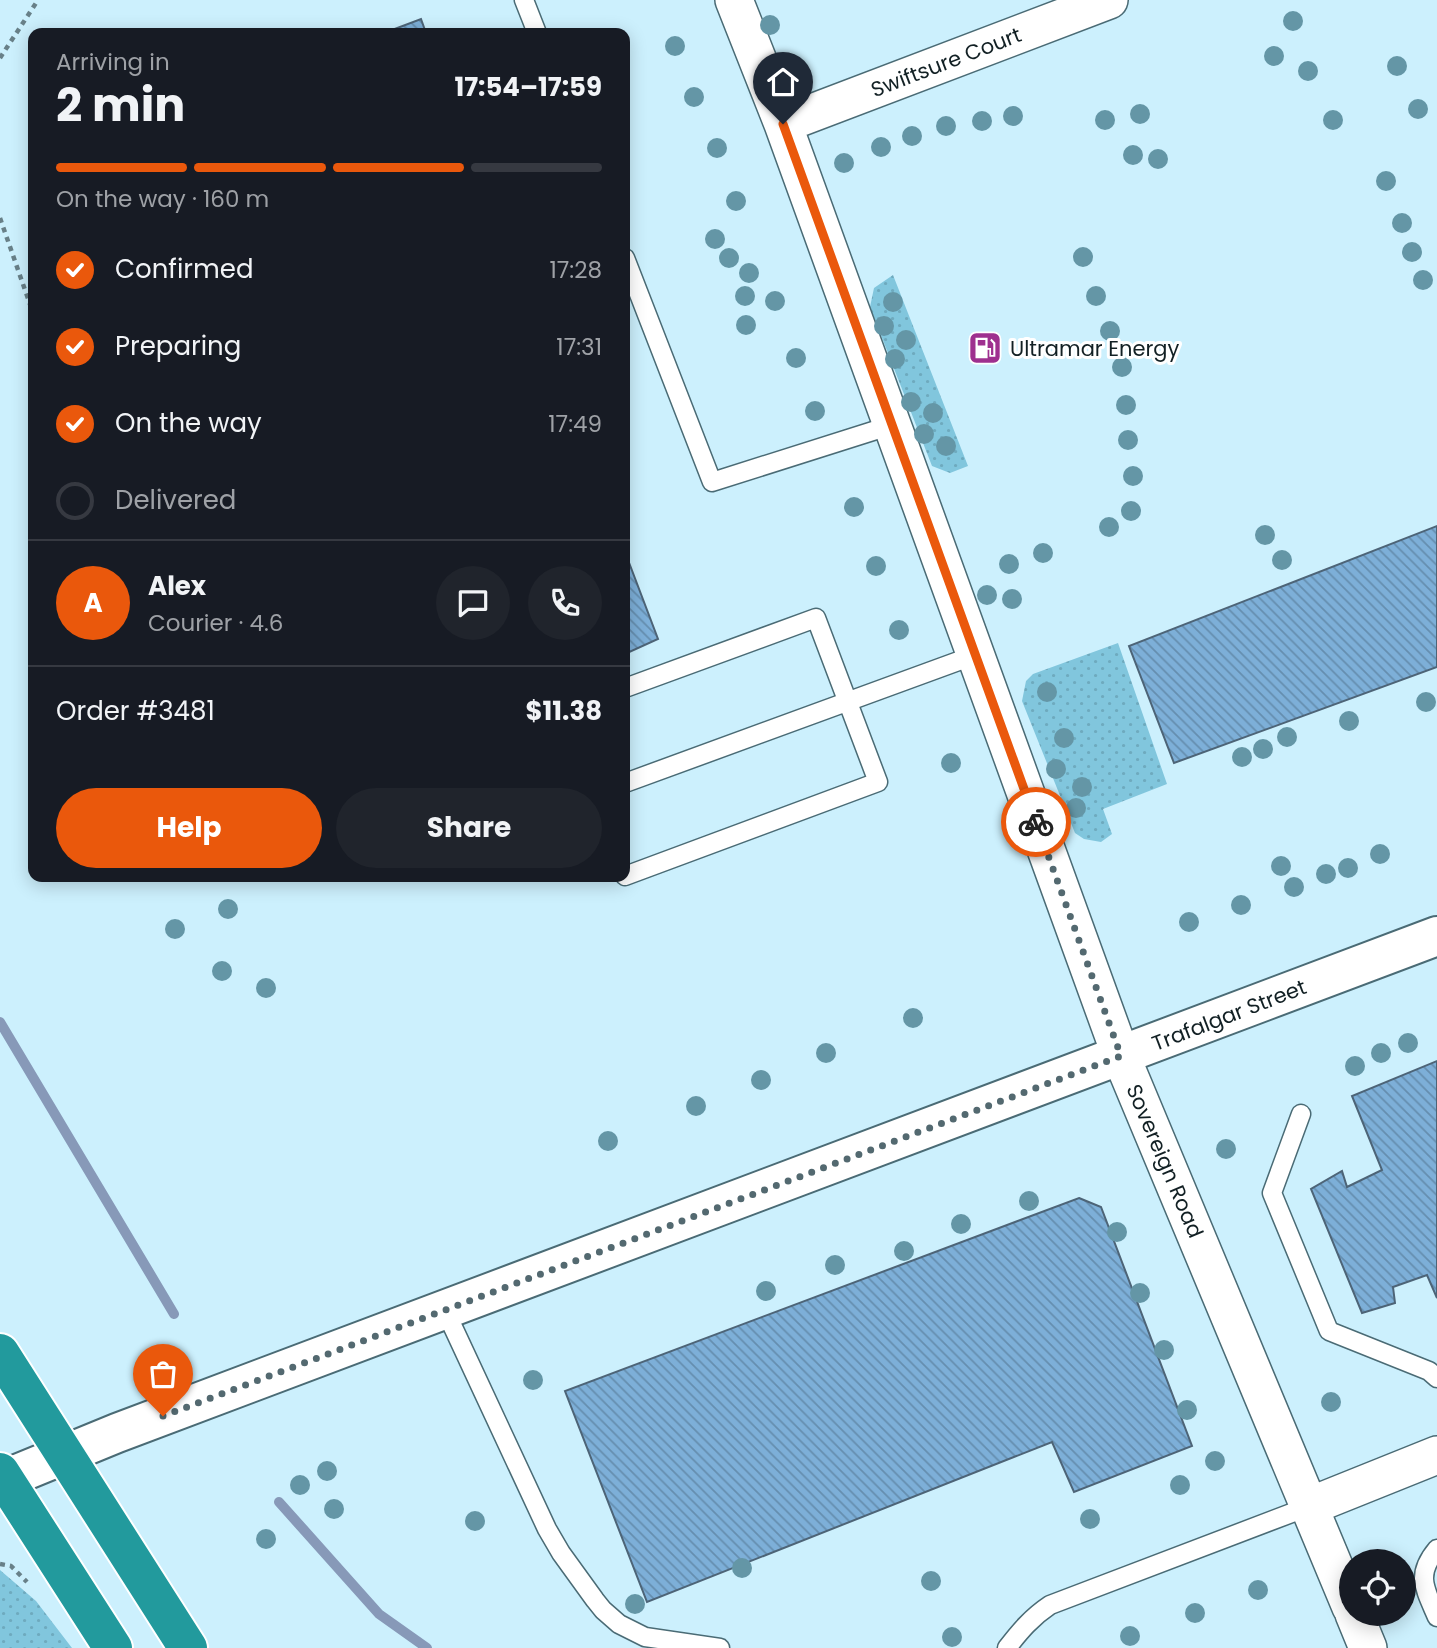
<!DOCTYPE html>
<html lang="en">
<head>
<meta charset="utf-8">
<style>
  body { margin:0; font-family:Poppins,sans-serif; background:#20242c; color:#f1f3f6; height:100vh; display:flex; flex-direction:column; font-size:26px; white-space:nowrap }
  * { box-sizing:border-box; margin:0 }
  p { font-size:23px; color:#9ea1a6 }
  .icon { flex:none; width:38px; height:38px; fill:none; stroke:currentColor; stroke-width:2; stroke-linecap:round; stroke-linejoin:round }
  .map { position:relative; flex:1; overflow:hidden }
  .drawer { position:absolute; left:28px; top:28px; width:602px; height:854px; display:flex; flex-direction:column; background:#171b24; border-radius:14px; box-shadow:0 4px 18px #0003 }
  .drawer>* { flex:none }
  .fabs { position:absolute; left:1339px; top:1549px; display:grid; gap:14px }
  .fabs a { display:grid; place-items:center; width:77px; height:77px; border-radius:50%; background:#171b24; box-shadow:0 4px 18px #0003; font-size:35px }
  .pin { position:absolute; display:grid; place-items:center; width:60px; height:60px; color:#fff; margin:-72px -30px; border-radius:50% 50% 50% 0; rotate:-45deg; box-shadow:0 0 7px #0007 }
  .pin .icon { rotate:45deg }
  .courier { position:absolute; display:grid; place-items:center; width:70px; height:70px; margin:-35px; border:5px solid #ea580c; border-radius:50%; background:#fff; color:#222; box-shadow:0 2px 9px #0007 }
  .overview em { font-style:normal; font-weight:700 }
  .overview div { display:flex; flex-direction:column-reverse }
  .overview { display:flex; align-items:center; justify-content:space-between; height:119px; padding:0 28px }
  h1 { font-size:46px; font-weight:700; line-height:52px }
  .bar { display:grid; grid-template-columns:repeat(4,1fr); gap:10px 7px; align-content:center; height:84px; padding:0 28px }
  .bar i { height:9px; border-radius:5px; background:#363941 }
  .bar .current { background:#ea580c }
  .bar p { grid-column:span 4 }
  .line { display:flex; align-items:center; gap:18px; padding:0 28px; border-top:2px solid #363941 }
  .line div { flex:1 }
  .round { display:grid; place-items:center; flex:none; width:74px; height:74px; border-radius:37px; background:#20242c }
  ol { padding:0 28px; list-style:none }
  li { display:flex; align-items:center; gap:21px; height:77px }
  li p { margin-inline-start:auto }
  li .icon { padding:7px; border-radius:50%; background:#ea580c; color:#fff; stroke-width:4 }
  li:last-child { color:#9ea1a6 }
  li i { width:38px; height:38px; border:4px solid #363941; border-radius:50% }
  .button { display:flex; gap:14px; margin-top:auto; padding:14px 28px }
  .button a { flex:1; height:80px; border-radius:42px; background:#ea580c; color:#fff; font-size:28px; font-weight:700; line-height:80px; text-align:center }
  .button a+a { background:#20242c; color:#f1f3f6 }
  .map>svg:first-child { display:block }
</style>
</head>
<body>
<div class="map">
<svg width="1437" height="1648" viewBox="0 0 1437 1648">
  <defs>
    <pattern id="grass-dots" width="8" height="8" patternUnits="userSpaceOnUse" patternTransform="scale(1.75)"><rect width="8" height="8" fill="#81c6dd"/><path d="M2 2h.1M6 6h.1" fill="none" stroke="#6eaabe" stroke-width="1.8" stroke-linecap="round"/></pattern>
    <pattern id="building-back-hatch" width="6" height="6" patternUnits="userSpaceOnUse" patternTransform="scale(1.75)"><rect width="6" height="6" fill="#7dafd8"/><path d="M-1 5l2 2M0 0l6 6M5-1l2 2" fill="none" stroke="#658eaf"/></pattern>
  </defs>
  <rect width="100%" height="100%" fill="#ccf0fd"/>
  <path fill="url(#grass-dots)" d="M893,275l75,191 -18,7 -18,-7 -62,-159 4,-19z
    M1118,643l49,141 -64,25 9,25 -11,8 -17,-3 -9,-6 -53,-132 4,-20 7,-7z
    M0,1570l36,31 36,47h-72z"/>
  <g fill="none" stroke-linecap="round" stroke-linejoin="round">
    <path stroke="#8799b8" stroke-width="10" d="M0,1022l174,292
      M279,1502l100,112 48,34"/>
  </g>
  <path fill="url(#building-back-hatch)" stroke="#4d6477" stroke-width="2" d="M421,19l5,14h-42z
    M1437,526v141l-263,96 -45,-117z
    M625,552l33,87 -33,15z
    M1437,1061v237l-10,-23 -34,12 2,16 -33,10 -51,-124 31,-18 5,16 35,-17 -30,-74z
    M1079,1198l22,9 91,239 -118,46 -22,-50 -405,160 -82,-211z"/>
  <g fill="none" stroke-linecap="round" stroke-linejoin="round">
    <defs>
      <path id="lane" d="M524,0l13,33
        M625,258l87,224 180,-57
        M625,688l191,-70 62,164 -253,94
        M625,783l350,-128
        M1301,1114l-29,79 57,138 100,40 8,7
        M445,1310l102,219 14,24 34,47 8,10 16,14 26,13 75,11
        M1437,1549c-22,26 -12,40 0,68
        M1007,1648c13,-17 25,-31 43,-43l260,-99"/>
      <path id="street" d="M734,0l49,124 338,932 230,551
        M783,124l326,-124
        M1310,1506l127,-51
        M1354,1614l14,34"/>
      <path id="secondary" d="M0,1481l117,-48 1320,-497"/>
      <path id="highway" d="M0,1353l188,295
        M0,1472l113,176"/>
    </defs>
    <use href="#lane" stroke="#4a6b75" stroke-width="21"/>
    <use href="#street" stroke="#4a6b75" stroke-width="40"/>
    <use href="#secondary" stroke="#4a6b75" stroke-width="42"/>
    <use href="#highway" stroke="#fff" stroke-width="42"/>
    <path stroke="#688088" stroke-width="4.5" stroke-dasharray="5 5" stroke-linecap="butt" d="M0,58l38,-58
      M0,218l33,95
      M0,1564l11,2 16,16"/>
    <use href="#lane" stroke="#fff" stroke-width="18"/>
    <use href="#street" stroke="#fff" stroke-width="37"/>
    <use href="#secondary" stroke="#fff" stroke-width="38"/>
    <use href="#highway" stroke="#229a9d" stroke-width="38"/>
  </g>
  <g fill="#6496a6">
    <circle cx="1293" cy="21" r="10"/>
    <circle cx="770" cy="25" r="10"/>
    <circle cx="675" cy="46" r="10"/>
    <circle cx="1274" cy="56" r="10"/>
    <circle cx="1397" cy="66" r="10"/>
    <circle cx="1308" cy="71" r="10"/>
    <circle cx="694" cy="97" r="10"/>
    <circle cx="1418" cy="109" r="10"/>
    <circle cx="1140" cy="114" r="10"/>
    <circle cx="1013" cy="116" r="10"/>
    <circle cx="1105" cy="120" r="10"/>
    <circle cx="1333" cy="120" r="10"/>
    <circle cx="982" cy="121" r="10"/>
    <circle cx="946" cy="126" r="10"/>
    <circle cx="912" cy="136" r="10"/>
    <circle cx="881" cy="147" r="10"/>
    <circle cx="717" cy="148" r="10"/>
    <circle cx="1133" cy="155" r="10"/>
    <circle cx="1158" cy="159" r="10"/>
    <circle cx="844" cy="163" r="10"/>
    <circle cx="1386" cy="181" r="10"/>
    <circle cx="736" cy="201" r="10"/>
    <circle cx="1402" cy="223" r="10"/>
    <circle cx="715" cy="239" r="10"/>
    <circle cx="1412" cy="252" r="10"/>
    <circle cx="1083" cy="257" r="10"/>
    <circle cx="729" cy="258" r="10"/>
    <circle cx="749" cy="273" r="10"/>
    <circle cx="1423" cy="280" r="10"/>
    <circle cx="745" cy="296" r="10"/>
    <circle cx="1096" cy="296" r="10"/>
    <circle cx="775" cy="301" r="10"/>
    <circle cx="893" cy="302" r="10"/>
    <circle cx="746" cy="325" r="10"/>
    <circle cx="884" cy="326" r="10"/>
    <circle cx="1110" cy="331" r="10"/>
    <circle cx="906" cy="340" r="10"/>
    <circle cx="796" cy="358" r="10"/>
    <circle cx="895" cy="359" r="10"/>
    <circle cx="1122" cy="367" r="10"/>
    <circle cx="911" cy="402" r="10"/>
    <circle cx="1126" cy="405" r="10"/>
    <circle cx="815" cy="411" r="10"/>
    <circle cx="933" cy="413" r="10"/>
    <circle cx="924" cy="434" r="10"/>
    <circle cx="1128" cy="440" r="10"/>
    <circle cx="946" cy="446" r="10"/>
    <circle cx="1133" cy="476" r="10"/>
    <circle cx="854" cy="507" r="10"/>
    <circle cx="1131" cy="511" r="10"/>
    <circle cx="1109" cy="527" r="10"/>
    <circle cx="1265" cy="535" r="10"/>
    <circle cx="1043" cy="553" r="10"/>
    <circle cx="1282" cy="560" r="10"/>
    <circle cx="1009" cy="564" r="10"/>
    <circle cx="876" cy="566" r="10"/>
    <circle cx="987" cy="595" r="10"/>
    <circle cx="1012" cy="599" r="10"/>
    <circle cx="899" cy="630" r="10"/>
    <circle cx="1047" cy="692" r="10"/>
    <circle cx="1426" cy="702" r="10"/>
    <circle cx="1349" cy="721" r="10"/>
    <circle cx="1287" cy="737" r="10"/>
    <circle cx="1064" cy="738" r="10"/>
    <circle cx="1263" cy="749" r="10"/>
    <circle cx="1242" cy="757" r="10"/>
    <circle cx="951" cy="763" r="10"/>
    <circle cx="1056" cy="769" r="10"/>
    <circle cx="1082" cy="787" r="10"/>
    <circle cx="1076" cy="808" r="10"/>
    <circle cx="1380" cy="854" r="10"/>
    <circle cx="1281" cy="866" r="10"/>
    <circle cx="1348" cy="868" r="10"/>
    <circle cx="1326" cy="874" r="10"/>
    <circle cx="1294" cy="887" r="10"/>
    <circle cx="1241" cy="905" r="10"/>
    <circle cx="228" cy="909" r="10"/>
    <circle cx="1189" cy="922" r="10"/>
    <circle cx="175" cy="929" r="10"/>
    <circle cx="222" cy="971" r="10"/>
    <circle cx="266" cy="988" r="10"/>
    <circle cx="913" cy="1018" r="10"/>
    <circle cx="1408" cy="1043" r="10"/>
    <circle cx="826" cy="1053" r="10"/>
    <circle cx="1381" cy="1053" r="10"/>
    <circle cx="1355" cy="1066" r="10"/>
    <circle cx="761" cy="1080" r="10"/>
    <circle cx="696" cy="1106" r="10"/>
    <circle cx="608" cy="1141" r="10"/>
    <circle cx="1226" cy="1149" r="10"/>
    <circle cx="1029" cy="1201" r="10"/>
    <circle cx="961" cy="1224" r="10"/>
    <circle cx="1117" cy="1232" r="10"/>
    <circle cx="904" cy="1251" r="10"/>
    <circle cx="835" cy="1265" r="10"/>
    <circle cx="766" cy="1291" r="10"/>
    <circle cx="1140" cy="1293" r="10"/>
    <circle cx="1164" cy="1350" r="10"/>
    <circle cx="533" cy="1380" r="10"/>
    <circle cx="1331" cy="1402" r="10"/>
    <circle cx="1187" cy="1410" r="10"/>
    <circle cx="1215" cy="1461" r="10"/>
    <circle cx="327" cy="1471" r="10"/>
    <circle cx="300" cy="1485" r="10"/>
    <circle cx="1180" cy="1485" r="10"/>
    <circle cx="334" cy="1509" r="10"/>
    <circle cx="1090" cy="1519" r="10"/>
    <circle cx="475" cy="1521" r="10"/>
    <circle cx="266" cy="1539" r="10"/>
    <circle cx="742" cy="1568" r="10"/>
    <circle cx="931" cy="1581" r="10"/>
    <circle cx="1258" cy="1590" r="10"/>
    <circle cx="635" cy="1604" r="10"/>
    <circle cx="1195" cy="1613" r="10"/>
    <circle cx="1130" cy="1636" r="10"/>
    <circle cx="952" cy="1637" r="10"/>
  </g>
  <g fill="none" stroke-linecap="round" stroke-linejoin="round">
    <path stroke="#536970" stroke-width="7" stroke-dasharray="0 12.6" d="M163,1416l958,-360 -85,-234"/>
    <path stroke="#ea580c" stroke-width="9" d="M783,124l253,698"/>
  </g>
  <defs>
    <symbol id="fuel-square" viewBox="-11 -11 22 22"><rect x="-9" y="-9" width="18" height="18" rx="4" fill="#9e308f" stroke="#fff"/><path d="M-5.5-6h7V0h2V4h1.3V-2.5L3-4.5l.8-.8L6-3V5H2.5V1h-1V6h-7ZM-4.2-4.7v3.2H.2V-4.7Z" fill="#fff"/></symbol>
  </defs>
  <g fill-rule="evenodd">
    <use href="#fuel-square" x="966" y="329" width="38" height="38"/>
  </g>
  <g text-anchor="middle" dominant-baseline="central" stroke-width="6" stroke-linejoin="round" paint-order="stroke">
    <g font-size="21" fill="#122024" stroke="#fff">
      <text transform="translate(946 62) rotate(-21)">Swiftsure Court</text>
      <text transform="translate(1229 1015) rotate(-21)">Trafalgar Street</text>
      <text transform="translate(1165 1161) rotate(67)">Sovereign Road</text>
    </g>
    <g font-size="21" fill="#122024" stroke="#fff" text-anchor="start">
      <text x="1010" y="348">Ultramar Energy</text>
    </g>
  </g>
</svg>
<div class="fabs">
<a><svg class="icon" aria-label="locate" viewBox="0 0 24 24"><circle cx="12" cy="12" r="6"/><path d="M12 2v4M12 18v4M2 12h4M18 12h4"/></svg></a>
</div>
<div class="pin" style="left:163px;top:1416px;background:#ea580c"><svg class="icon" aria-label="bag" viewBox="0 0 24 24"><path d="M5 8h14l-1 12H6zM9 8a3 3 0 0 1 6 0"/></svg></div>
<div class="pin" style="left:783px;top:124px;background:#1f2937"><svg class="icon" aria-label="home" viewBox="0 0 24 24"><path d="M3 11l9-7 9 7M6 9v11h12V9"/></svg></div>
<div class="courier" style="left:1036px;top:822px"><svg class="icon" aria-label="bike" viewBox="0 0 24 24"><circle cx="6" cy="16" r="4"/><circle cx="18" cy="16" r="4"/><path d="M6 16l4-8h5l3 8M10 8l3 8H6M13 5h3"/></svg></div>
<section class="drawer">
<div class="overview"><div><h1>2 min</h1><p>Arriving in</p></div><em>17:54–17:59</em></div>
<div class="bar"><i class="current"></i><i class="current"></i><i class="current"></i><i></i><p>On the way · 160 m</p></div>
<ol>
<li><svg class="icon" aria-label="check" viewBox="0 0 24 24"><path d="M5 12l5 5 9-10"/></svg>Confirmed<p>17:28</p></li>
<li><svg class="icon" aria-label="check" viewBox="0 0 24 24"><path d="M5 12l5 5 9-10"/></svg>Preparing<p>17:31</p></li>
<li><svg class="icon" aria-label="check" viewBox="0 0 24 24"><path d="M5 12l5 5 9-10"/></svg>On the way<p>17:49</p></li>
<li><i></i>Delivered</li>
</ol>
<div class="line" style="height:126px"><b class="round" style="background:#ea580c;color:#fff">A</b><div><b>Alex</b><p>Courier · 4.6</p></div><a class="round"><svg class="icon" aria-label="chat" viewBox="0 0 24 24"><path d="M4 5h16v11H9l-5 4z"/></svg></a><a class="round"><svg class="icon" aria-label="phone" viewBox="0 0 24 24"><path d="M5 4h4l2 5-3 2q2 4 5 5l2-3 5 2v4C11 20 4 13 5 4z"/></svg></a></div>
<div class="line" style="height:91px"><div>Order #3481</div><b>$11.38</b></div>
<div class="button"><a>Help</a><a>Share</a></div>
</section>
</div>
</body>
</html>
